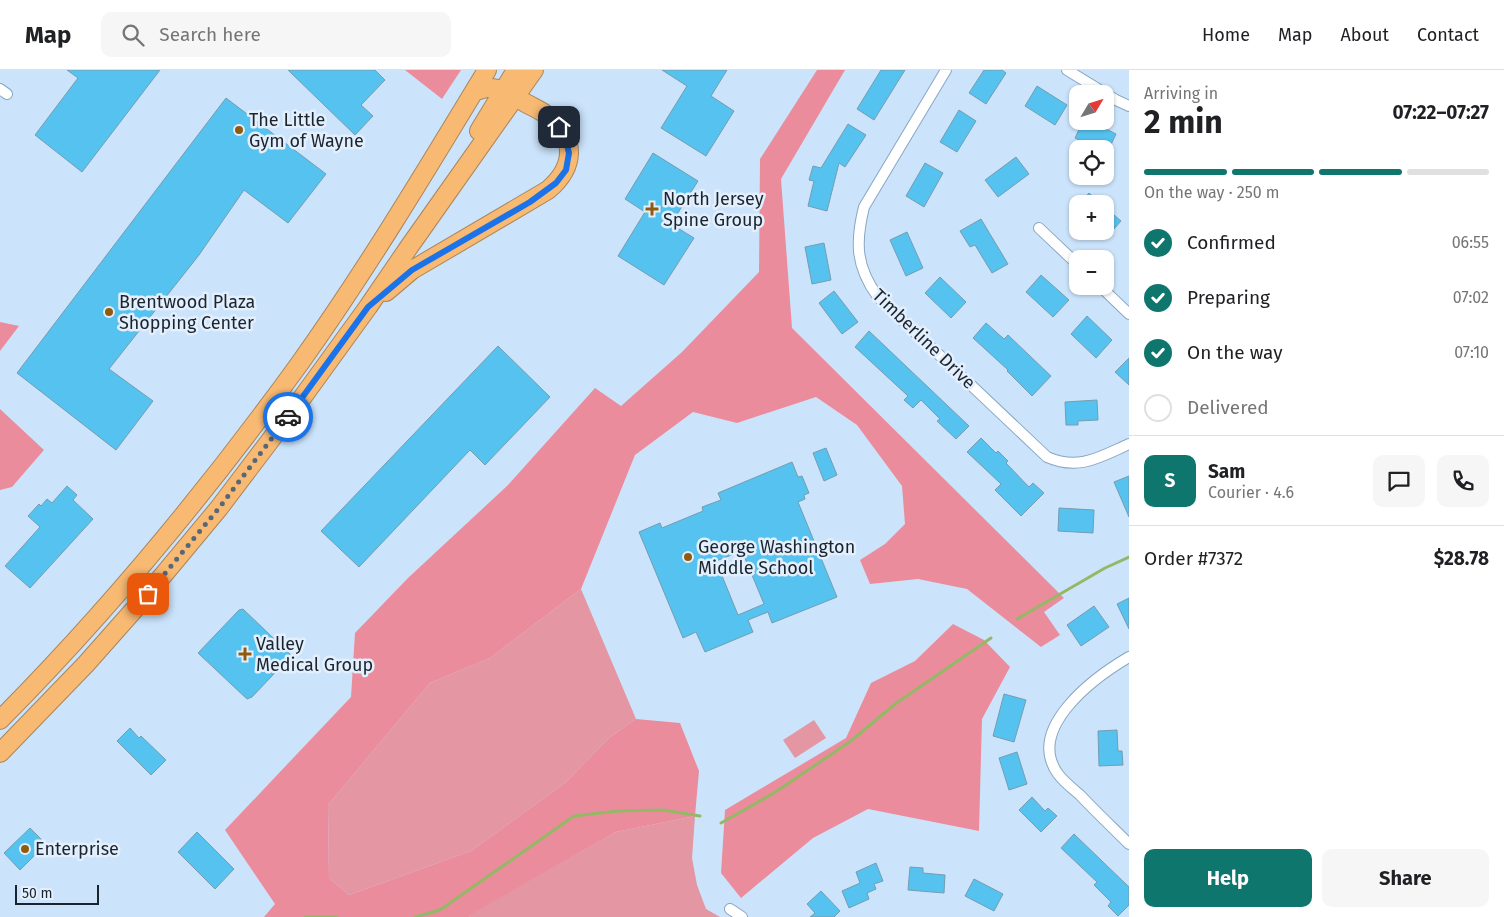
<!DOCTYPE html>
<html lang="en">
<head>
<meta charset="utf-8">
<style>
  body { margin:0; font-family:"Fira Sans",sans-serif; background:#f6f6f6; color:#202124; height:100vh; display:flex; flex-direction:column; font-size:19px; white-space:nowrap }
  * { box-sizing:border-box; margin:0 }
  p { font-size:16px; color:#757577 }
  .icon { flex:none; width:28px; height:28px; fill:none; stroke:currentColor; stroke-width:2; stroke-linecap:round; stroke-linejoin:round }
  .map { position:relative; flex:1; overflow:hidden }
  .panel { display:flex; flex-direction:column; background:#fff; width:375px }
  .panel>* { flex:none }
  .needle { width:32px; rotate:52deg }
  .fabs { position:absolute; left:1069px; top:15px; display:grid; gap:10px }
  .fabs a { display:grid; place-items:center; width:45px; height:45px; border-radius:10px; background:#fff; box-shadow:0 1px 4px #0004; font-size:25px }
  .scale { position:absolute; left:15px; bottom:12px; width:84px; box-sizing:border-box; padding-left:5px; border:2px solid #19242f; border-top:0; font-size:14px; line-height:18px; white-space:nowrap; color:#19242f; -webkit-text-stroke:4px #e3effc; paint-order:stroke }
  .pin { position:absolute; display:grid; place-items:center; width:42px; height:42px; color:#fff; margin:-21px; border-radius:10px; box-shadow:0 2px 8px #0006 }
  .courier { position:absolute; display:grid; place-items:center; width:50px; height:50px; margin:-25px; border:4px solid #1a73e8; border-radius:50%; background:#fff; color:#222; box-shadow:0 1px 6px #0007 }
  .head em { font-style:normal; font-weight:700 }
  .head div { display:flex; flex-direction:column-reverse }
  .head { display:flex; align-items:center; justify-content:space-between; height:85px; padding:0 15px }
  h1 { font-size:32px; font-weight:700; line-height:38px }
  .bar { display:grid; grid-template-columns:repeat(4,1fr); gap:8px 5px; align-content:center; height:60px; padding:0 15px }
  .bar i { height:6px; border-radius:4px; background:#e0e0e0 }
  .bar .selected { background:#0f766e }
  .bar p { grid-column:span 4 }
  .line { display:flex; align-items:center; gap:12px; padding:0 15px; border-top:1px solid #e0e0e0 }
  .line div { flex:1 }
  .round { display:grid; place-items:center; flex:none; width:52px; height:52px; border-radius:10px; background:#f6f6f6 }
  ol { padding:0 15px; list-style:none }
  li { display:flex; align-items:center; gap:15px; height:55px }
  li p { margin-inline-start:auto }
  li .icon { padding:5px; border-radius:50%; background:#0f766e; color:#fff; stroke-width:4 }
  li:last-child { color:#757577 }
  li i { width:28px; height:28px; border:2px solid #e0e0e0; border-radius:50% }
  .button { display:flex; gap:10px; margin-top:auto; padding:10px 15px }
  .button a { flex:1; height:58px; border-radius:10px; background:#0f766e; color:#fff; font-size:20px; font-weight:700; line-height:58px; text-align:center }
  .button a+a { background:#f6f6f6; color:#202124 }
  header { display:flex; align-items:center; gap:30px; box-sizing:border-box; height:70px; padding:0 25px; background:#fff; border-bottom:1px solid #e0e0e0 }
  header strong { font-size:24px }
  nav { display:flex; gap:28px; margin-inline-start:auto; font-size:18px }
  .search { width:350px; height:45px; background:#f6f6f6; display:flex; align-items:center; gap:12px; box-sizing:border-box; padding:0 18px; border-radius:10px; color:#757577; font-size:19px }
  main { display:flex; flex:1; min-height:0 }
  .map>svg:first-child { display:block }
</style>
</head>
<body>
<header>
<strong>Map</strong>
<div class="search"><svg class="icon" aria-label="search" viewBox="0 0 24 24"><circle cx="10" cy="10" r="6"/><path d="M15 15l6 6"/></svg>Search here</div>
<nav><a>Home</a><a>Map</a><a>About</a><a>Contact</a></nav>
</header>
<main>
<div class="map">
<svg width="1129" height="847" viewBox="0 0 1129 847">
  <rect width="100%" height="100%" fill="#cbe4fc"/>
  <path fill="#e496a3" d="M581,519l55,130 -27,19 -44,45 -94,68 -122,44 -20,-17 -1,-73 102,-122 60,-25z
    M814,650l12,18 -31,20 -12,-18z
    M695,746l-3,42 5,27 9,24 14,8h-251l5,-5 142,-80z"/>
  <path fill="#eb8c9d" d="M405,0h56l-19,29z
    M817,0h28l-64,109 11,149 272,270 -20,14 16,23 -19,12 -74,-58 -49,-10 -48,5 -10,-24 25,-16 20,-20 -3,-38 -45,-61 -41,-28 -79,26 -44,-11 -58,43 -54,134 -91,69 -60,25 -102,122 1,73 20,17 122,-44 94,-68 44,-45 27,-19 44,4 19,48 -4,45 -79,16 -141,80 -6,5h-205l11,-13 -50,-74 126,-133 4,-64 53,-55 99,-92 88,-98 26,18 61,-54 77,-80 1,-113z
    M0,252l19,4 -19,25z
    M0,339l44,41 -32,37 -12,3z
    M953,554l31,16 26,27 -28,52 -3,112 -111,-22 -55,29 -72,60 -20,-25 4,-63 121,-72 25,-55 44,-22z"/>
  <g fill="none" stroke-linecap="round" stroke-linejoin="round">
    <path stroke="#94b865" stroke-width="3" d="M1017,549l88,-51 24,-11
      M721,753l53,-30 77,-52 44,-37 96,-66
      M305,847h32
      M415,847l25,-7 134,-94 44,-5 45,-1 37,6"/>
  </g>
  <path fill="#56c2ef" stroke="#749db0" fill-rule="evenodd" d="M67,0h93l-78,102 -47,-37 43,-57z
    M288,0h87l10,10 -24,25 12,11 -18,19z
    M662,0h65l-16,26 23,15 -28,45 -45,-28 26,-42z
    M881,0h24l-31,50 -17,-11z
    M984,0h18l4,3 -20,31 -17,-11z
    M1037,16l30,19 -12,20 -30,-19z
    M226,28l100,76 -38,49 -44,-33 -45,65 -90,114 44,32 -37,49 -99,-77z
    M959,40l17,11 -19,31 -17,-10z
    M1083,51h8l25,13 -7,15h-12l-22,-11z
    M848,54l18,11 -21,32 -6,-4 -12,48 -19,-5 6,-25 -5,-1 4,-14 8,2z
    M653,83l45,28 -27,43 23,14 -30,47 -46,-29 27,-44 -20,-13z
    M1016,87l13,17 -31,23 -13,-17z
    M925,93l18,10 -19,34 -18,-11z
    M1089,123l12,11h-22z
    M1105,137l16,14 -16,18z
    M981,149l27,45 -16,9 -17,-28 -5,2 -10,-16z
    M907,162l16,36 -17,8 -16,-36z
    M824,173l7,37 -19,4 -7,-37z
    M1041,205l28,25 -16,17 -27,-25z
    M940,207l26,25 -15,16 -26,-25z
    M834,221l24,31 -16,12 -23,-31z
    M1087,246l25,24 -16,18 -25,-24z
    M986,253l18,16 4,-4 43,41 -19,20 -25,-25 1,-1 -35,-32z
    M869,261l100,95 -13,13 -19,-18 3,-2 -19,-19 -8,8 -9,-8 4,-4 -53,-49z
    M498,276l52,51 -65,68 -15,-15 -111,117 -38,-36z
    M1129,288v27l-14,-13z
    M1097,330l1,20 -20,1v4h-12l-1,-23z
    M981,368l15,15 2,-2 10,10 -2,2 23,24 4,-4 11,10 -23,23 -26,-26 6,-6 -34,-32z
    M826,378l11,27 -13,6 -11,-28z
    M792,392l6,15 4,-1 7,17 -5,2 1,4 -7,3 39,95 -65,26 -4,-11 -20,8 5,12 -48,20 -9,-20 -13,6 -44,-106 21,-9 2,5 41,-17 -1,-4 19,-7 -3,-7zM742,481l22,53 -26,11 -22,-54z
    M1129,406v41l-15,-35z
    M67,416l10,9 -4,5 20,19 -63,69 -25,-22 35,-39 -12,-11 11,-12 2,2 6,-7 5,4z
    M1059,438l35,2 -1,23 -35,-2z
    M1129,528v31l-12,-25z
    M1094,536l15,21 -28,19 -14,-21z
    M243,539l47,45 -1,4 -37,39 -5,2 -49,-46 41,-43z
    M1004,624l22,6 -12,42 -21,-6z
    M130,658l9,10 2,-2 25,24 -15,15 -34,-34z
    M1117,660l1,21h4l1,14 -24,1 -1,-35z
    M1017,682l10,32 -18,6 -10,-32z
    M1032,727l13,14 3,-3 9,8 -16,16 -22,-22z
    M30,758l16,16 -26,26 -16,-17z
    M197,762l37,37 -19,20 -37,-37z
    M1074,764l55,53v18l-11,11 -10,-10 3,-4 -17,-17 3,-3 -36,-34z
    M876,793l7,18 -9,3 2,5 -9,4 2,6 -20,9 -7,-17 18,-8 -4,-11z
    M910,797l13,1v5l22,2 -1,18 -36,-3z
    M974,809l29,15 -9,17 -29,-15z
    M821,821l19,20 -6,6h-24l5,-4 -8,-9z"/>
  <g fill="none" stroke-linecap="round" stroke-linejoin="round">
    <defs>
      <path id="street" d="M946,0l-82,137c-9,36 -8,60 14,90l169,160c32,14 53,0 82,-13
        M1067,0l49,30 13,6
        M0,19l7,5
        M1039,158l39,37
        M1100,216l29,28
        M1129,587c-34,20 -104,71 -71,117 6,8 15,15 22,21 16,17 33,33 49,49
        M730,839l12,8"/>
      <path id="highway" d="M479,61l37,-61
        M386,222l26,-22 136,-80c27,-23 29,-51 0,-74 -7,-6 -16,-9 -24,-14 -10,-5 -20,-13 -32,-14 -5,-1 -13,2 -18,4
        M0,650c109,-110 209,-231 300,-357 67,-94 127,-194 187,-293
        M0,683l86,-89 54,-61 79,-95 75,-99 74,-102 41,-60 125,-177"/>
    </defs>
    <use href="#street" stroke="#89a5c2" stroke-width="12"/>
    <use href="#highway" stroke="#aa855b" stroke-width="20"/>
    <use href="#street" stroke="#fff" stroke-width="10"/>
    <use href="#highway" stroke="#f8b973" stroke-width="18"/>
  </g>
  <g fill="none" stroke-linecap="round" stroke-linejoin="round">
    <path stroke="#576777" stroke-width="5" stroke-dasharray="0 9" d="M148,524l71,-86 69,-91"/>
    <path stroke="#1a73e8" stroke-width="6" d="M288,347l80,-110 44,-37 118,-68 26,-19 10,-13 3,-17 -5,-19 -5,-7"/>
  </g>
  <g fill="#915b0f" stroke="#e3effc" stroke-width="2">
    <circle cx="239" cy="60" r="5"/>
    <path d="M649.5 131.5h5v5h5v5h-5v5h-5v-5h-5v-5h5z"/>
    <circle cx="109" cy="242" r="5"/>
    <circle cx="688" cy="487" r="5"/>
    <path d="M242.5 576.5h5v5h5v5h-5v5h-5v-5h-5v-5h5z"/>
    <circle cx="25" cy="779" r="5"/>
  </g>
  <g text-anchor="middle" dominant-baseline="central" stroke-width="5" stroke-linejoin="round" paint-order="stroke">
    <g font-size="18" fill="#19242f" stroke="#e3effc" text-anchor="start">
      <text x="249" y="50">The Little<tspan x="249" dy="21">Gym of Wayne</tspan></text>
      <text x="663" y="129">North Jersey<tspan x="663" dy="21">Spine Group</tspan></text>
      <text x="119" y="232">Brentwood Plaza<tspan x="119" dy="21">Shopping Center</tspan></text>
      <text x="698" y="477">George Washington<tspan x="698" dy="21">Middle School</tspan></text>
      <text x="256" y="574">Valley<tspan x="256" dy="21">Medical Group</tspan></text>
      <text x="35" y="779">Enterprise</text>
    </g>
    <g font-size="18" fill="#19242f" stroke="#e3effc">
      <text transform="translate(924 269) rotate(44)">Timberline Drive</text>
    </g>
  </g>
</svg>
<div class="fabs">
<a><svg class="needle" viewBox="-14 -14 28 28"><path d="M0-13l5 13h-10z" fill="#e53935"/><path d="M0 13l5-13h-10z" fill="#757577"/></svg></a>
<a><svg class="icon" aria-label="locate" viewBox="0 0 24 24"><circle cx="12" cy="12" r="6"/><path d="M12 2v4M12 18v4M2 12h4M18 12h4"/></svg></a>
<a>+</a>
<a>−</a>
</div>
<div class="scale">50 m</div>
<div class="pin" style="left:148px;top:524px;background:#ea580c"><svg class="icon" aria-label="bag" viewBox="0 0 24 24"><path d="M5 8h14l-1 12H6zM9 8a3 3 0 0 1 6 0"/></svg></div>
<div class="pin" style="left:559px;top:57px;background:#1f2937"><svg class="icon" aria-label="home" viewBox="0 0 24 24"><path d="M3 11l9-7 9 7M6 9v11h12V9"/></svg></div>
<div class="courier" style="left:288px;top:347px"><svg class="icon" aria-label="car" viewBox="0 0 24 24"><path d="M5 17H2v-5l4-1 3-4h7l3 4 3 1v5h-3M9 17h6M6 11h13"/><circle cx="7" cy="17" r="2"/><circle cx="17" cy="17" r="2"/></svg></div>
</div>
<section class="panel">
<div class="head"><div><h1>2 min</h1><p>Arriving in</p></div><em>07:22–07:27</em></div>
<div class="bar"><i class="selected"></i><i class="selected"></i><i class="selected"></i><i></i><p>On the way · 250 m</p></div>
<ol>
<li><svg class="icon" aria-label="check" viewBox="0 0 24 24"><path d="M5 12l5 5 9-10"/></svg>Confirmed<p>06:55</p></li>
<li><svg class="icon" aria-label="check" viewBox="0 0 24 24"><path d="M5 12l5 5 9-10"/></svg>Preparing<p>07:02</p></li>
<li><svg class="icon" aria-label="check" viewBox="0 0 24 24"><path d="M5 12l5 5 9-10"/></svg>On the way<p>07:10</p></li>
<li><i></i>Delivered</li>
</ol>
<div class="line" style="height:90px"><b class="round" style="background:#0f766e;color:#fff">S</b><div><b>Sam</b><p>Courier · 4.6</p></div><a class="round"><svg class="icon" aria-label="chat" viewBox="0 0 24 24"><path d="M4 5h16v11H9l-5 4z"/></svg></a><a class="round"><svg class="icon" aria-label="phone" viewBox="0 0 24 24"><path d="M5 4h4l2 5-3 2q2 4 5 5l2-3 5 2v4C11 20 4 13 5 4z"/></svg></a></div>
<div class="line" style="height:65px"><div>Order #7372</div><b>$28.78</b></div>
<div class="button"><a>Help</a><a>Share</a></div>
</section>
</main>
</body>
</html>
